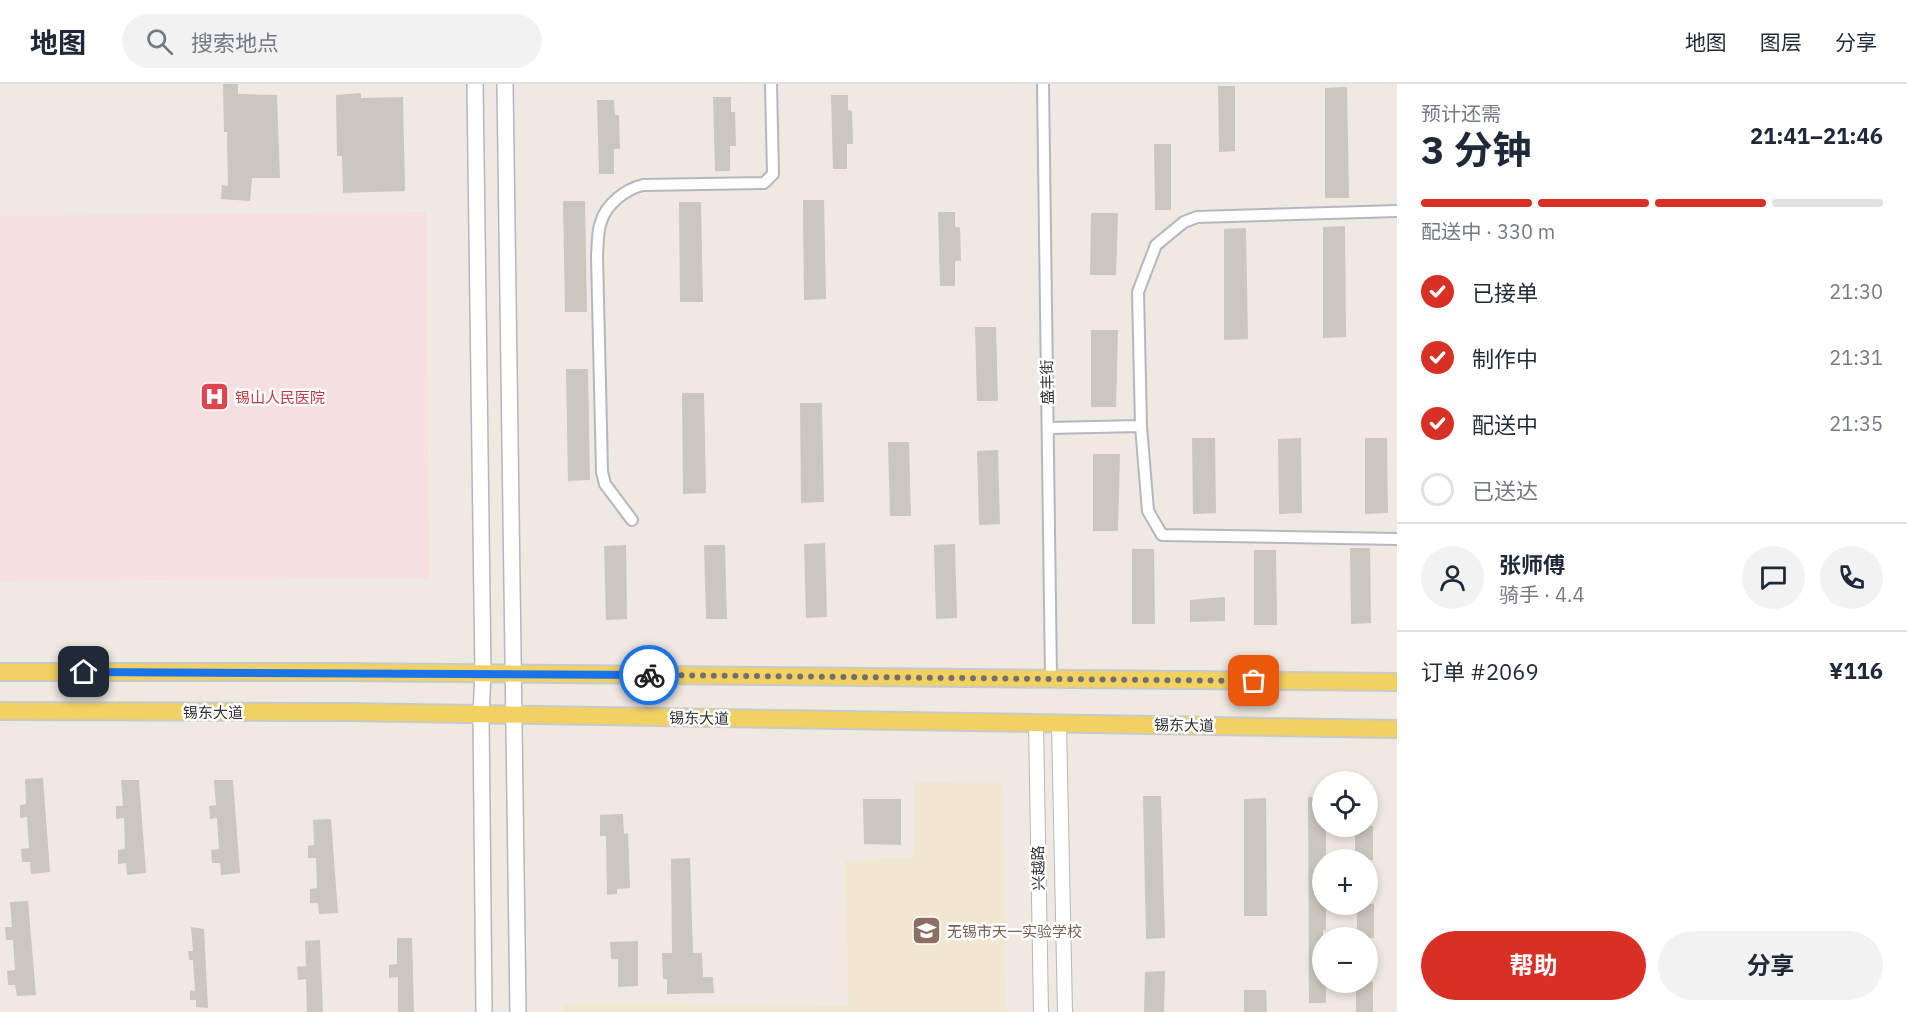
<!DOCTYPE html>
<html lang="zh">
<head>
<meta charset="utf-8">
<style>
  body { margin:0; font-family:"IBM Plex Sans","Noto Sans SC",sans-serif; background:#f2f2f3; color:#1f2937; height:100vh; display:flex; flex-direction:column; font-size:22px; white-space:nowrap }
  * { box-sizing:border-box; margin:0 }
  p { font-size:20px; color:#747a83 }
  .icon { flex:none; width:33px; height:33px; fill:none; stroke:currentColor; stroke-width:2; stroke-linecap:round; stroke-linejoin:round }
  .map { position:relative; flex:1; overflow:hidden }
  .details { display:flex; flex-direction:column; background:#fff; width:510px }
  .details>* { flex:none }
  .tools { position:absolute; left:1312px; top:687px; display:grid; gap:12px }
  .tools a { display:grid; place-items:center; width:66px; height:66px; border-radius:50%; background:#fff; box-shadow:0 3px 9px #0003; font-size:30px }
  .pin { position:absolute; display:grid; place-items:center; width:51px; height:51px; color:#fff; margin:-26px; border-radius:12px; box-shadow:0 3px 9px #0006 }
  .courier { position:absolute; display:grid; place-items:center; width:60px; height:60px; margin:-30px; border:4px solid #1a73e8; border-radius:50%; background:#fff; color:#222; box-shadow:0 2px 8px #0007 }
  .summary em { font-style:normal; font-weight:700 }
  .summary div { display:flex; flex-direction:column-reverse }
  .summary { display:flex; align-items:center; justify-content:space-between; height:102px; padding:0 24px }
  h1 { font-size:39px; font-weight:700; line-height:45px }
  .bar { display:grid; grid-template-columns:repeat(4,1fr); gap:9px 6px; align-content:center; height:72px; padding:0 24px }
  .bar i { height:8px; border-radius:4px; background:#e0e1e3 }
  .bar .selected { background:#d93025 }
  .bar p { grid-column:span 4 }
  .line { display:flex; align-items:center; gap:15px; padding:0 24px; border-top:2px solid #e0e1e3 }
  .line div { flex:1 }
  .round { display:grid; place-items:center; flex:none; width:63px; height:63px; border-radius:32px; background:#f2f2f3 }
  ol { padding:0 24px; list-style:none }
  li { display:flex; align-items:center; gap:18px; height:66px }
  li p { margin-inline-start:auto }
  li .icon { padding:6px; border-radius:50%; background:#d93025; color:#fff; stroke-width:4 }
  li:last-child { color:#747a83 }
  li i { width:33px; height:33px; border:3px solid #e0e1e3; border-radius:50% }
  .cta { display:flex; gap:12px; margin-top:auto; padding:12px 24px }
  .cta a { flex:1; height:69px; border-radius:36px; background:#d93025; color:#fff; font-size:24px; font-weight:700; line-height:69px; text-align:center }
  .cta a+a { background:#f2f2f3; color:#1f2937 }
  header { display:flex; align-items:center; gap:36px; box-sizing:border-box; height:84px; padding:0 30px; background:#fff; border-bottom:2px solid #e0e1e3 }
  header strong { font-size:28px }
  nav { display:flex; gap:33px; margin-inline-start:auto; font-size:21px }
  .search { width:420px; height:54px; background:#f2f2f3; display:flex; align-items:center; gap:15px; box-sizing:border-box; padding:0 21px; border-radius:33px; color:#747a83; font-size:22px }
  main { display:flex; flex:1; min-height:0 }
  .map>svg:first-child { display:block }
</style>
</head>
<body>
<header>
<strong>地图</strong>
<div class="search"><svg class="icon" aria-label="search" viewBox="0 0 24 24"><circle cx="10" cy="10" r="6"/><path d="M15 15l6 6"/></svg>搜索地点</div>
<nav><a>地图</a><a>图层</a><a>分享</a></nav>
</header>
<main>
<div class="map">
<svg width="1397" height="928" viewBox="0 0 1397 928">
  <rect width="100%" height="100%" fill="#efe9e1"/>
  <path fill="#f0e6d1" d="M914,698l89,1 2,229h-441v-9l285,3 -4,-147 69,-1z"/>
  <path fill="#f5dfe0" d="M426,128l3,366 -429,3v-365z"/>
  <path fill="#cbc7bf" d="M223,0h15v10l39,1 3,83h-28l-2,23 -29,-2 1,-14 6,1 -1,-54h-3z
    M1218,2h17v65l-16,1z
    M1347,3l2,111h-24v-110z
    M361,9v5l42,-1 2,94 -62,2 -1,-37h-5l-1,-61z
    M831,11h17v15l4,1 1,33h-6v25h-14z
    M713,13h18v15h4l1,34h-6v25h-15z
    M597,16h17l1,15h4l1,34h-6v25h-15z
    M1154,60h17v66h-16z
    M803,116h21l2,99 -22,1z
    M563,117h22l2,111h-22z
    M679,118h22l2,100h-23z
    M938,128h17v15h5l1,34h-6v25h-15z
    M1091,129h27l-2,62h-26z
    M1345,142l1,111 -23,1v-111z
    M1246,144l2,111 -24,1v-111z
    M975,243h21l2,74h-21z
    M1091,246h27l-2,77h-25z
    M566,285h22l2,111 -22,1z
    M682,309h22l2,100 -23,1z
    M800,319h22l2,99 -23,1z
    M1192,354h23l1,75 -23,1z
    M1301,354l1,75 -23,1 -1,-75z
    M1365,354h22l1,75 -23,1z
    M888,358h21l2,74h-21z
    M998,366l2,74 -21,1 -2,-74z
    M1093,370h27l-2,77h-25z
    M825,459l2,74 -21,1 -2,-74z
    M955,460l2,74 -21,1 -2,-74z
    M626,461l1,74 -21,1 -2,-74z
    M704,461h21l2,74h-21z
    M1350,464h20l1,75 -20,1z
    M1132,465h22l1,75h-23z
    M1254,466h22l1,75h-23z
    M1225,513v24l-35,1v-22z
    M43,694l7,94 -19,2 -1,-12h-8l-1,-13 8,-1 -2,-31 -7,1v-13l6,-1 -1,-25z
    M121,696h18l7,93 -19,2 -1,-12 -8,1v-14l7,-1 -1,-31 -8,1v-13h7z
    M214,696h19l7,93 -19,2 -1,-12h-8l-1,-13 8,-1 -2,-31 -7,1 -1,-13 7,-1z
    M1143,712h18l4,142 -19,1z
    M1308,713l15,1v28h3v32h-3v46h3v26h-3v52h3v21h-17z
    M1266,714l1,118h-23v-117z
    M863,715h38v46l-37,-1z
    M623,730l1,20 4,-1 2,55 -13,1v5l-10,1 -1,-59h-6v-21z
    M331,735l7,94 -19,1 -1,-11h-8v-14l7,-1 -1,-30h-8v-12l6,-1 -1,-25z
    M1355,742h18v34h-18z
    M690,774l3,95h9l1,24h10l1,16 -47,1v-15h-4l-1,-26h10l-1,-94z
    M28,817l8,94 -19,1 -2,-11h-7l-1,-14 8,-1 -2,-30h-7l-1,-13h7l-2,-25z
    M1357,820h17v34h-17z
    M191,843l13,2 4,79 -12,-1v-7h-6v-10l5,1 -2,-31h-4l-1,-9h5z
    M397,854h15l2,74h-16v-35l-9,1v-13l8,-1z
    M320,856l3,72h-16l-1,-33 -8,1 -1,-13 9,-1 -1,-25z
    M638,857v45l-20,1v-28h-7l-1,-17z
    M1165,887l-1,41h-20l1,-40z
    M1356,898h17v30h-17z
    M1244,906h22l1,22h-23z"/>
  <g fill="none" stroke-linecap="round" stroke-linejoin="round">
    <defs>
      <path id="minor" d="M1043,0l8,595
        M1397,127l-200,6 -13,5 -28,23 -18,47 3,134 7,85 14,24 235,4
        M1048,344l93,-2
        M632,436l-27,-36 -3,-12 -5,-216c1,-11 0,-24 4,-34 5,-18 25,-33 42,-37l121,-2 9,-9 -2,-90"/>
      <path id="tertiary" d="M1036,639l5,289
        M1059,639l6,289"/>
      <path id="secondary" d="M475,0l8,590 -2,40 3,298
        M505,0l13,928"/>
      <path id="primary" d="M0,588h339l1058,10
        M0,627l348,1 1049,17"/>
    </defs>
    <use href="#minor" stroke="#b4b7c1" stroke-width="14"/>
    <use href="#tertiary" stroke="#b4b7c1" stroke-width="16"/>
    <use href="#secondary" stroke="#b4b7c1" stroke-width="18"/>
    <use href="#primary" stroke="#c9c9c9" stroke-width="20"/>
    <use href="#minor" stroke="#fff" stroke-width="10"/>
    <use href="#tertiary" stroke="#fff" stroke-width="14"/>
    <use href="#secondary" stroke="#fff" stroke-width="15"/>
    <use href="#primary" stroke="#f2d163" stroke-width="16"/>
  </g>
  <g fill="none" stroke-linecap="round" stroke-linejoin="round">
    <path stroke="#726f6d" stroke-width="6" stroke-dasharray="0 10.8" d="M649,591l605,6"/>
    <path stroke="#1a73e8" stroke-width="8" d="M84,588l565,3"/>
  </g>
  <defs>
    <symbol id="hospital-square" viewBox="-11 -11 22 22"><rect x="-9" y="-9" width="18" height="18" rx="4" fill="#e0444e" stroke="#fff"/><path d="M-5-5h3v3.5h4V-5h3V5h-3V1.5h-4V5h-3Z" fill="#fff"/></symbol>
    <symbol id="school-square" viewBox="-11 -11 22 22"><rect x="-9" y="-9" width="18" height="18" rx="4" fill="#8d6e63" stroke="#fff"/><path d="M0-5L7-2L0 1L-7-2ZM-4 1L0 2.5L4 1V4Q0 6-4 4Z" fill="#fff"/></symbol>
  </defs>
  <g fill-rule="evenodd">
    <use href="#hospital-square" x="198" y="296" width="33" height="33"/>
    <use href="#school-square" x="910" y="830" width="33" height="33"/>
  </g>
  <g text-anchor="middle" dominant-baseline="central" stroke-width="5" stroke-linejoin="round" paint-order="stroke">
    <g font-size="15" fill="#2e2e2e" stroke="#fff">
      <text transform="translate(1047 298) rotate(-91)">盛丰街</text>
      <text x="213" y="628">锡东大道</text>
      <text transform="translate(699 634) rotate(1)">锡东大道</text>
      <text transform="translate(1184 641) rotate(1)">锡东大道</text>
      <text transform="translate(1038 784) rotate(-91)">兴越路</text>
    </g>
    <g font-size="15" fill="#be3a42" stroke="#fff" text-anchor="start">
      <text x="235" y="313">锡山人民医院</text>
    </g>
    <g font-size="15" fill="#785e54" stroke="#fff" text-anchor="start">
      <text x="947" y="847">无锡市天一实验学校</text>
    </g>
  </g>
</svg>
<div class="tools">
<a><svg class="icon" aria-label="locate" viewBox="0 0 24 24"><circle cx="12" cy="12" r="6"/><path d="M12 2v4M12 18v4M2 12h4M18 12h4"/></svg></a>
<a>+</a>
<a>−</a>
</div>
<div class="pin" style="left:1254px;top:597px;background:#ea580c"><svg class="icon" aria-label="bag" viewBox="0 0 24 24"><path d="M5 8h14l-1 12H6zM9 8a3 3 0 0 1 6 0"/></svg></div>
<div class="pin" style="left:84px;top:588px;background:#1f2937"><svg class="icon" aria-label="home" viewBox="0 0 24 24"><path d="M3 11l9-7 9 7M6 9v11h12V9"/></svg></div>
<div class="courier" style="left:649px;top:591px"><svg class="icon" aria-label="bike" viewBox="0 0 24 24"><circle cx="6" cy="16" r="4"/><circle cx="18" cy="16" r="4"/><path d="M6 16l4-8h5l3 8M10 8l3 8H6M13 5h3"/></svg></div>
</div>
<section class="details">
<div class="summary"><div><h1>3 分钟</h1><p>预计还需</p></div><em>21:41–21:46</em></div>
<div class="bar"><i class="selected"></i><i class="selected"></i><i class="selected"></i><i></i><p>配送中 · 330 m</p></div>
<ol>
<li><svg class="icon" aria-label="check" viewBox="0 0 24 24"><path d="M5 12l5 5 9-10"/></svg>已接单<p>21:30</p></li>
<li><svg class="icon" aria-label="check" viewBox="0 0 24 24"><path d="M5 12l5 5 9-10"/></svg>制作中<p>21:31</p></li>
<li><svg class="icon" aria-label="check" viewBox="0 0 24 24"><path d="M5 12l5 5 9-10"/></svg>配送中<p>21:35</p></li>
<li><i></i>已送达</li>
</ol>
<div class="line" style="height:108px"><a class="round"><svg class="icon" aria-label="person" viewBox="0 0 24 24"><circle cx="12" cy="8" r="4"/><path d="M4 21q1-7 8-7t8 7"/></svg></a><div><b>张师傅</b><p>骑手 · 4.4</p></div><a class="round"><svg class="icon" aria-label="chat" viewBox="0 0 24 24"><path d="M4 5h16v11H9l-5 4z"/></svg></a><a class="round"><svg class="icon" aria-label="phone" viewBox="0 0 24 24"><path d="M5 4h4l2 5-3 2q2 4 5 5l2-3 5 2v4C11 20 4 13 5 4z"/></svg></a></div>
<div class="line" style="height:78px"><div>订单 #2069</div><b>¥116</b></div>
<div class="cta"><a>帮助</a><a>分享</a></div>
</section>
</main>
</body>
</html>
